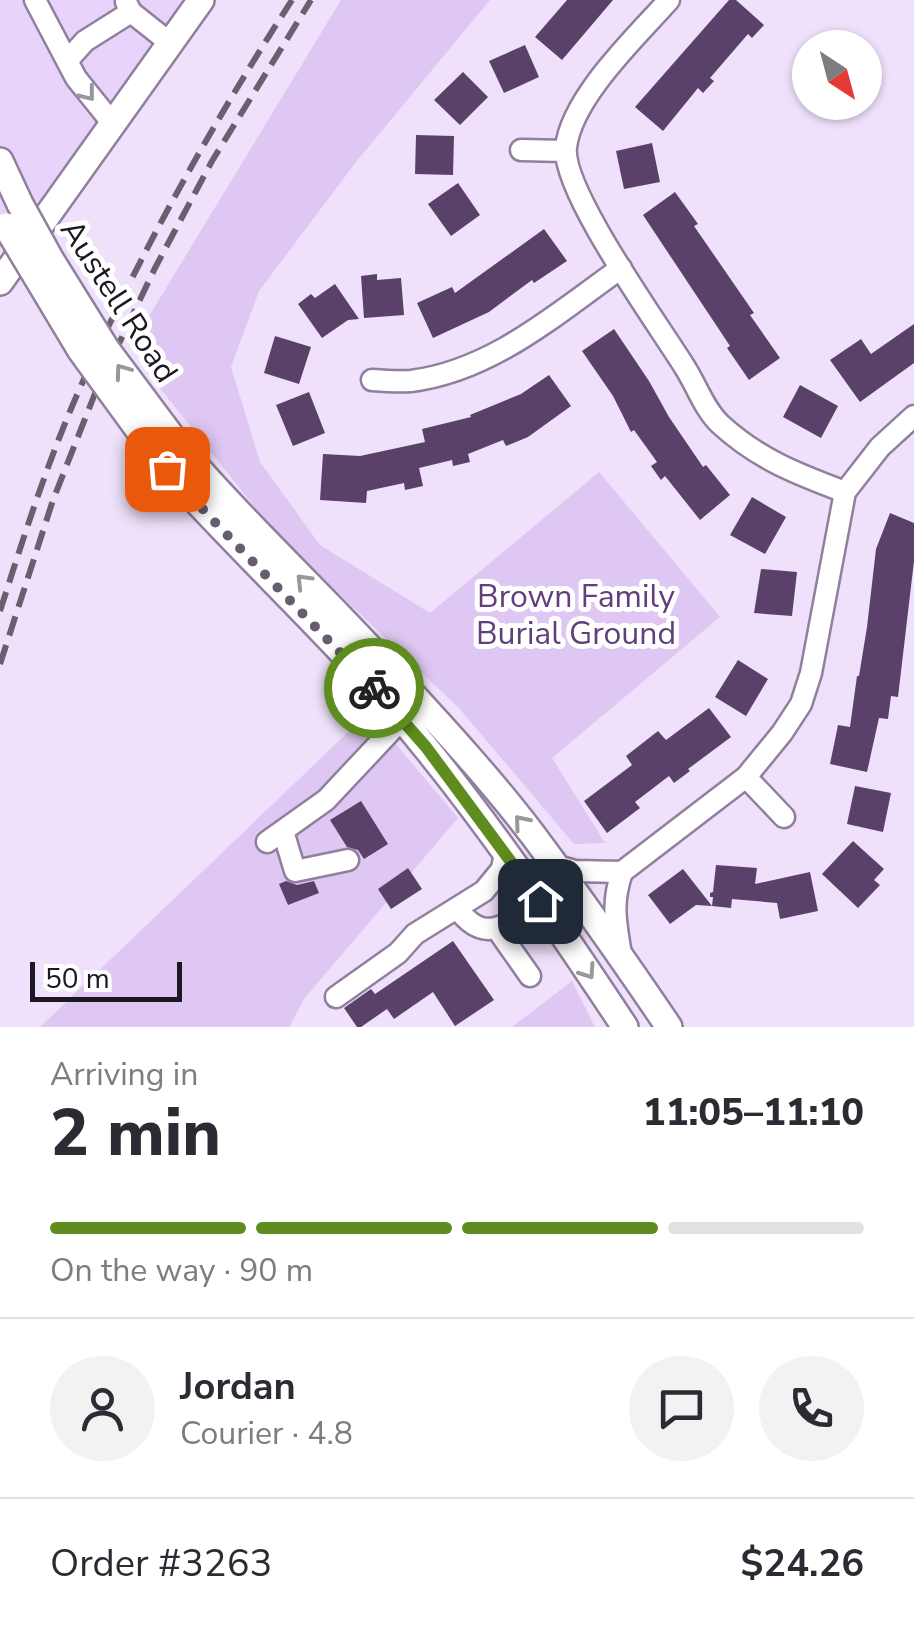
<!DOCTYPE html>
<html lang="en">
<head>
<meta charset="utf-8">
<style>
  body { margin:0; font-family:"Nunito Sans",sans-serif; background:#f2f2f3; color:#2b2b33; height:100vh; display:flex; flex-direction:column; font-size:38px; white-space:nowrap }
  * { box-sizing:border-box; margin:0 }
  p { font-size:32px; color:#7c7c81 }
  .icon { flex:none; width:55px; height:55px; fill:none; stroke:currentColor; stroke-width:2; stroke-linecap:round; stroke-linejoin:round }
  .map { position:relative; height:1027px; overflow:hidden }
  .drawer { display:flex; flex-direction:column; background:#fff; flex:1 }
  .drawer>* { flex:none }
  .needle { width:65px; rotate:144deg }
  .controls { position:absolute; left:792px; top:30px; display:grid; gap:20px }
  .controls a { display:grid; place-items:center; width:90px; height:90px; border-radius:50%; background:#fff; box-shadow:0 2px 8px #0004; font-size:50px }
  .scale { position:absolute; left:30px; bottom:25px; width:152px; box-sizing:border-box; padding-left:10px; border:5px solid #1d1722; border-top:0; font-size:28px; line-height:35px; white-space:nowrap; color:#1d1722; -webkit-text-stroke:8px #fff; paint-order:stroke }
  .pin { position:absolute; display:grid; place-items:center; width:85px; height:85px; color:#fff; margin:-42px; border-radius:20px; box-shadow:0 5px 15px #0006 }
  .courier { position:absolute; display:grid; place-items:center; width:100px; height:100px; margin:-50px; border:8px solid #5f8c1e; border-radius:50%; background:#fff; color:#222; box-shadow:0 2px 12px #0007 }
  .summary em { font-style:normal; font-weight:800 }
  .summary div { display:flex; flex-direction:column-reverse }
  .summary { display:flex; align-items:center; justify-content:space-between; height:170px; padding:0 50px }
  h1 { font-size:65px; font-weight:800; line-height:75px }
  .bar { display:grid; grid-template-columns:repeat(4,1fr); gap:15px 10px; align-content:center; height:120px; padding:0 50px }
  .bar i { height:12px; border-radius:8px; background:#e1e1e2 }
  .bar .selected { background:#5f8c1e }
  .bar p { grid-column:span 4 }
  .line { display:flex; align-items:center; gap:25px; padding:0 50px; border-top:2px solid #e1e1e2 }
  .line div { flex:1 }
  .round { display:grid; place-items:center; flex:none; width:105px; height:105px; border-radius:52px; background:#f2f2f3 }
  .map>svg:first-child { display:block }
</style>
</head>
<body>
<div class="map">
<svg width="914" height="1027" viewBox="0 0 914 1027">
  <rect width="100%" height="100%" fill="#efe1fb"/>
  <path fill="#e8d3fa" d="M0,0h218l-192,270 -26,-53z"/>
  <path fill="#dec7f2" d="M341,0h149l-134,162 -97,129 -28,76 29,95 60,83 110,68 169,-141 121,145 -168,141 53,85 -31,1 -116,-137 -181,-172 -129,-162 -2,-52z
    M369,712l89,106 -154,181 -15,28h-249z
    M572,981l23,46h-83z"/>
  <path fill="#59416a" d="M567,0h46l-51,60 -27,-23z
    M729,0h7l28,25 -12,13 -4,-4 -38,44 4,3 -11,12 -5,-5 -35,43 -28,-24z
    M525,45l14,32 -35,16 -15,-32z
    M463,72l25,25 -28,28 -26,-25z
    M416,135l38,1 -1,39 -38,-1z
    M652,143l8,39 -36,7 -8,-38z
    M458,183l22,32 -29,21 -23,-32z
    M675,192l23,32 -4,2 60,87 -4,2 30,43 -31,22 -22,-32 3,-2 -87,-131z
    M544,229l23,32 -33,22 -2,-3 -43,32 -56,26 -16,-35 35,-16 3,6z
    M377,274v6l24,-2 3,37 -40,3 -3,-42z
    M335,284l24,35 -11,1 -26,18 -24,-34 13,-10 4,4z
    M914,324v39l-54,39 -30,-42 31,-21 10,15z
    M614,329l35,52 20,36 34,50 3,-2 24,30 -30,25 -35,-44 -4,4 -10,-14 6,-4 -23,-32 -3,2 -18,-36 -31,-45z
    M275,336l36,11 -12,37 -35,-11z
    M549,375l22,31 -43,31 -22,9 -3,-6 -35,14 2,8 -17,4 -1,-6 -33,8 4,18 -18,4 -1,-7 -37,8 -1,12 -46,-3 3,-46 37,2 65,-14 -3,-13 49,-12 -1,-2 51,-21z
    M800,385l38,21 -17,32 -38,-21z
    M309,392l16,41 -32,13 -17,-41z
    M752,497l34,20 -21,37 -35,-19z
    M890,513l24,10v38l-16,136 -7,-1 -3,23 -9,-1 -12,54 -37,-8 8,-39 12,2 7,-51h2l8,-49 9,-78z
    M761,569l36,3 -5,44 -38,-3z
    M738,660l30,19 -22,37 -31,-19z
    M709,708l22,29 -43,32 2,2 -16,12 -5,-7 -34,26 5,6 -33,25 -23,-32 48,-36 -6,-9 32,-25 8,9z
    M855,786l36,7 -8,39 -36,-8z
    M361,801l27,43 -24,15 -6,-9 -11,-3 -17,-27z
    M853,841l31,28 -10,11 6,5 -22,23 -36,-34z
    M716,865l41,3 -2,16 55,-12 8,39 -38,8 -3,-16 -45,-4 -1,9 -19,-2 1,-9h-3v-4l3,-1z
    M408,868l14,21 -31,20 -13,-20z
    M683,869l29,37 -16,-1 -26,19 -22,-29z
    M286,881l11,4 17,-4 5,12 -31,12 -9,-21z
    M453,941l41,59 -39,26 -22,-34 -39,27 -7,-10 -26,18h-4l-13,-19 27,-19 4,5z"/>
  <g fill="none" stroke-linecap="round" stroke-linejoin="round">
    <defs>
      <path id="minor" d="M35,0l41,78 37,46
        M669,0c-33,37 -97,97 -103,147 -5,43 92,177 118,219 12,18 20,43 36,58 38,35 77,50 125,68
        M126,2l5,10 39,31
        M67,61l18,-20 46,-29
        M521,150l44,1
        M372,380c13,1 26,2 39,1 81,-10 145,-67 210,-113
        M746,777l38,40
        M283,831l12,40 53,-11
        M267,842l59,-42 76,-81
        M554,865l21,6 47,1
        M457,908c29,40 52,14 83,-7
        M497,929l33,47
        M621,955c-5,-33 -10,-50 1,-83l124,-95 36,-44 19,-29 10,-31 34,-181 35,-45 34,-31
        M336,997l62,-44 17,-19 69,-43 18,-22 3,-17"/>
      <path id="major" d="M0,161l20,43
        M0,282l201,-282
        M181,449c62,73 133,138 198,209 52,57 107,115 154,177 47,63 92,127 136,192
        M167,469c85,95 180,180 259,279 72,89 136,184 199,279"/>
    </defs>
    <use href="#minor" stroke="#907f9d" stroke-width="25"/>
    <use href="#major" stroke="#907f9d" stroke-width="30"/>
    <use href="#minor" stroke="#fff" stroke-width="20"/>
    <use href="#major" stroke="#fff" stroke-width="25"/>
    <path stroke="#685f6f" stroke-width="6" stroke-dasharray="20 10" stroke-linecap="butt" d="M0,611c24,-75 48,-151 80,-223 60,-135 132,-264 212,-388
      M0,664l53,-164 41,-104 61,-128 57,-107 99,-161"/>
    <defs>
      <path id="major-bridge" d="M20,204l31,56 56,90 74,99
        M6,226l75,125 86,118"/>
    </defs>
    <use href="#major-bridge" stroke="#907f9d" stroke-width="30" stroke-linecap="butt"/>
    <use href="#major-bridge" stroke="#fff" stroke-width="25"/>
  </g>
  <defs><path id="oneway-chevron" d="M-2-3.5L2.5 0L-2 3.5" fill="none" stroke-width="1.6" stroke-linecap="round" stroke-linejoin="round" transform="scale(2.5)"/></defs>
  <g stroke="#99979c">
    <use href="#oneway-chevron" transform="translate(88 94) rotate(52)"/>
    <use href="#oneway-chevron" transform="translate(122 371) rotate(-126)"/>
    <use href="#oneway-chevron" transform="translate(303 581) rotate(-134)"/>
    <use href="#oneway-chevron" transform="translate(521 822) rotate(-130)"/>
    <use href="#oneway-chevron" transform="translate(588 972) rotate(56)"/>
  </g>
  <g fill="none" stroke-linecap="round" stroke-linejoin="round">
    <path stroke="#665e6e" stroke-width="10" stroke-dasharray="0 18" d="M167,469l42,47 165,172"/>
    <path stroke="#5f8c1e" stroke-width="12" d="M374,688l52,59 114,154"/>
  </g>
  <g text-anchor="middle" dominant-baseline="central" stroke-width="10" stroke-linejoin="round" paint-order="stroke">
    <g font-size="32" fill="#1d1722" stroke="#fff">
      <text transform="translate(119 301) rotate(57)">Austell Road</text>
    </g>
    <g font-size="32" fill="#623f7b" stroke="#fff">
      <text x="576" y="596">Brown Family<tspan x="576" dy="37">Burial Ground</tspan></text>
    </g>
  </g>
</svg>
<div class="controls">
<a><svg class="needle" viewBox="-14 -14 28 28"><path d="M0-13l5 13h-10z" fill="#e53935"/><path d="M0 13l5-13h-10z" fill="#7c7c81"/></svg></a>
</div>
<div class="scale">50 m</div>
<div class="pin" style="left:167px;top:469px;background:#ea580c"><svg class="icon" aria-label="bag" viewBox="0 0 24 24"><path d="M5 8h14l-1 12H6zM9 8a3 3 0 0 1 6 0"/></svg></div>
<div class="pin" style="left:540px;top:901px;background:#1f2937"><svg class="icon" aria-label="home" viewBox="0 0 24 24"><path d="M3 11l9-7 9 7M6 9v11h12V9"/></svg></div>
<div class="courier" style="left:374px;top:688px"><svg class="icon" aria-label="bike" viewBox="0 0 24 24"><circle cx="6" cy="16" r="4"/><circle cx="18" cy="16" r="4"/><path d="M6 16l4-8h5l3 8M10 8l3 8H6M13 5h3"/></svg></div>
</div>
<section class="drawer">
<div class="summary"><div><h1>2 min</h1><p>Arriving in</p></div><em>11:05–11:10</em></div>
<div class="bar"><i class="selected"></i><i class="selected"></i><i class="selected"></i><i></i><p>On the way · 90 m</p></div>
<div class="line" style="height:180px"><a class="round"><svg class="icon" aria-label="person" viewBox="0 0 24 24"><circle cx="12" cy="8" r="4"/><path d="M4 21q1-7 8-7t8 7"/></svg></a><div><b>Jordan</b><p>Courier · 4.8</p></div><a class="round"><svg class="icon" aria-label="chat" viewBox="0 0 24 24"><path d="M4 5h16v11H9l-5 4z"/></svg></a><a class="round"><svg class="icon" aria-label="phone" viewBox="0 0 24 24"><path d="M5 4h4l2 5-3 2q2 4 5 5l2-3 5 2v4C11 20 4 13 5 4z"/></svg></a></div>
<div class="line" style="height:130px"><div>Order #3263</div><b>$24.26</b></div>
</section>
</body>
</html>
